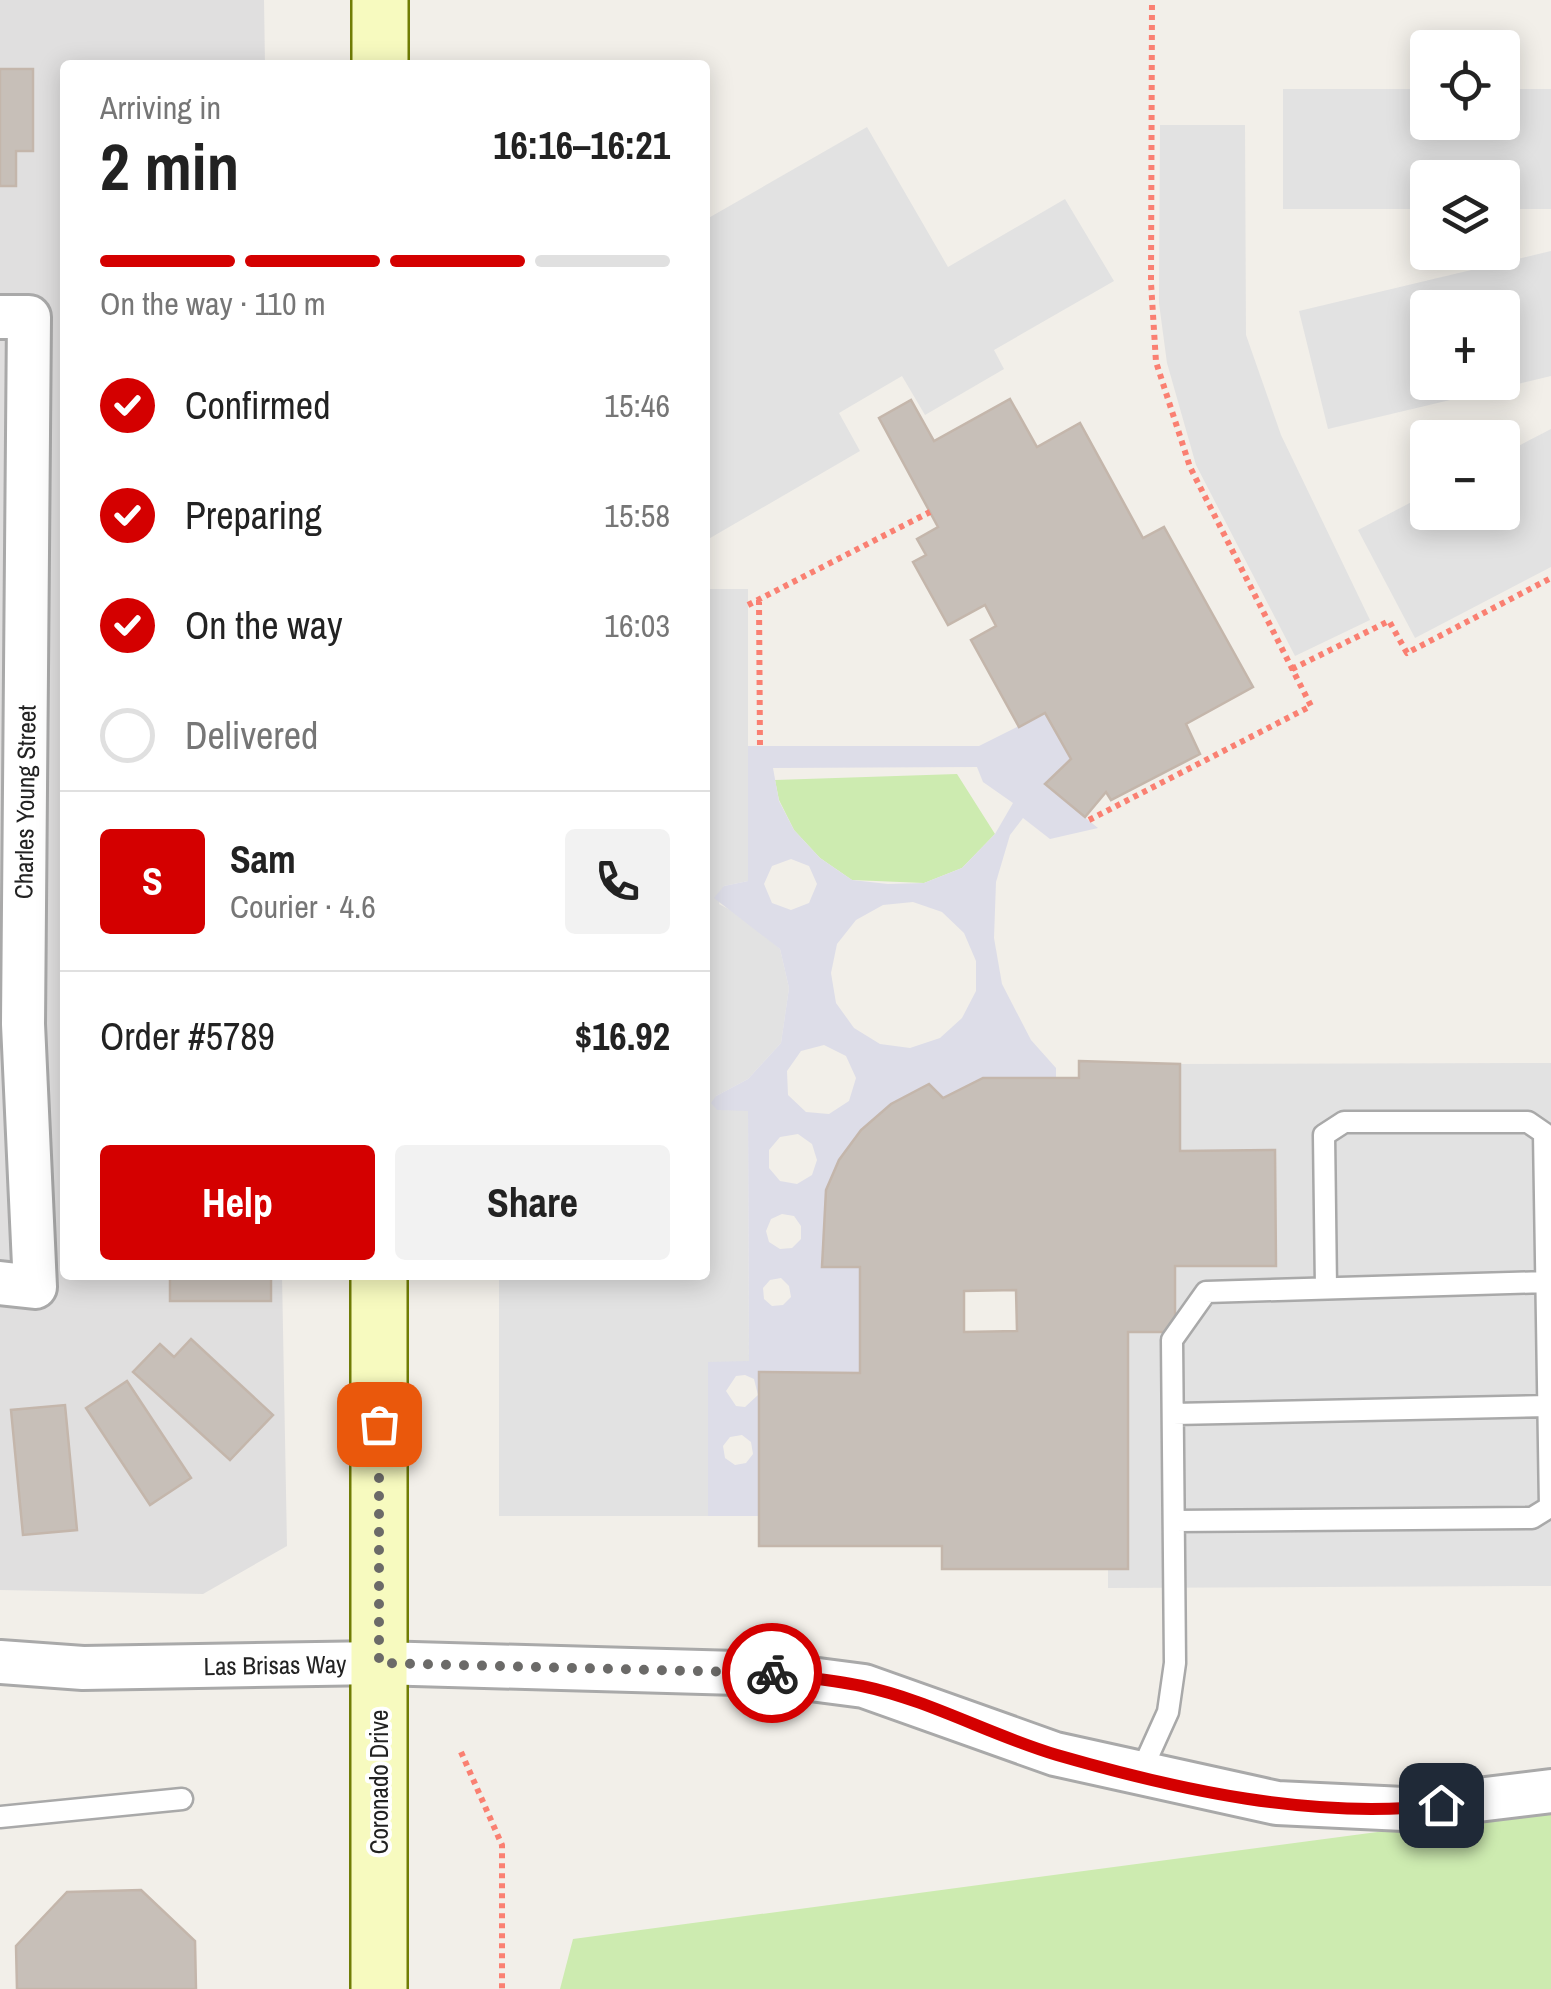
<!DOCTYPE html>
<html lang="en">
<head>
<meta charset="utf-8">
<style>
  body { margin:0; font-family:"Archivo Narrow",sans-serif; background:#f2f2f2; color:#222; height:100vh; display:flex; flex-direction:column; font-size:38px; white-space:nowrap }
  * { box-sizing:border-box; margin:0 }
  p { font-size:32px; color:#767676 }
  .icon { flex:none; width:55px; height:55px; fill:none; stroke:currentColor; stroke-width:2; stroke-linecap:round; stroke-linejoin:round }
  .map { position:relative; flex:1; overflow:hidden }
  .details { position:absolute; left:60px; top:60px; width:650px; height:1220px; display:flex; flex-direction:column; background:#fff; border-radius:10px; box-shadow:0 5px 25px #0003 }
  .details>* { flex:none }
  .controls { position:absolute; left:1410px; top:30px; display:grid; gap:20px }
  .controls a { display:grid; place-items:center; width:110px; height:110px; border-radius:10px; background:#fff; box-shadow:0 5px 25px #0003; font-size:50px }
  .pin { position:absolute; display:grid; place-items:center; width:85px; height:85px; color:#fff; margin:-42px; border-radius:20px; box-shadow:0 5px 15px #0006 }
  .courier { position:absolute; display:grid; place-items:center; width:100px; height:100px; margin:-50px; border:8px solid #d40000; border-radius:50%; background:#fff; color:#222; box-shadow:0 2px 12px #0007 }
  .overview em { font-style:normal; font-weight:800 }
  .overview div { display:flex; flex-direction:column-reverse }
  .overview { display:flex; align-items:center; justify-content:space-between; height:170px; padding:0 40px }
  h1 { font-size:65px; font-weight:800; line-height:75px }
  .bar { display:grid; grid-template-columns:repeat(4,1fr); gap:15px 10px; align-content:center; height:120px; padding:0 40px }
  .bar i { height:12px; border-radius:8px; background:#e0e0e0 }
  .bar .selected { background:#d40000 }
  .bar p { grid-column:span 4 }
  .line { display:flex; align-items:center; gap:25px; padding:0 40px; border-top:2px solid #e0e0e0 }
  .line div { flex:1 }
  .round { display:grid; place-items:center; flex:none; width:105px; height:105px; border-radius:10px; background:#f2f2f2 }
  ol { padding:0 40px; list-style:none }
  li { display:flex; align-items:center; gap:30px; height:110px }
  li p { margin-inline-start:auto }
  li .icon { padding:10px; border-radius:50%; background:#d40000; color:#fff; stroke-width:4 }
  li:last-child { color:#767676 }
  li i { width:55px; height:55px; border:5px solid #e0e0e0; border-radius:50% }
  .button { display:flex; gap:20px; margin-top:auto; padding:20px 40px }
  .button a { flex:1; height:115px; border-radius:10px; background:#d40000; color:#fff; font-size:40px; font-weight:800; line-height:115px; text-align:center }
  .button a+a { background:#f2f2f2; color:#222 }
  .map>svg:first-child { display:block }
</style>
</head>
<body>
<div class="map">
<svg width="1551" height="1989" viewBox="0 0 1551 1989">
  <rect width="100%" height="100%" fill="#f2efe9"/>
  <path fill="#e0dfdf" d="M0,0h264l1,65h-200v1210h217l5,271 -84,48 -203,-4z"/>
  <path fill="#cdebb0" d="M957,774l38,60 -33,34 -38,15 -72,-3 -32,-22 -26,-28 -15,-30 -4,-20z
    M1551,1809v180h-991l13,-50z"/>
  <path fill="#e2e2e2" fill-rule="evenodd" d="M1283,89h144l1,33h74l1,-33h48v120h-48l-1,-31h-74l-1,31h-144z
    M1160,125h85l1,210 35,100 89,185 -75,36 -99,-191 -29,-102 -8,-60z
    M867,127l81,140 117,-68 49,82 -120,69 10,19 -79,46 -23,-39 -63,37 21,38 -155,90v-321z
    M1551,251v125l-223,53 -29,-118zM1428,308h74v74h-74z
    M1551,429v138l-136,71 -57,-108 69,-36 1,18h74l1,-58z
    M705,589h43v292l-24,5 -5,18 28,15 33,30 9,39 -8,55 -33,36 -32,17 1,14h31l1,252h-41v154h-209v-241h206z
    M1551,1063v523l-443,2v-19l20,-1v-236l47,-1v-65l101,-1 -1,-114h-95v-87z"/>
  <path fill="#dddde8" fill-rule="evenodd" d="M1045,713l26,46 -26,26 53,43 -48,11 -27,-21 -13,17 -14,47 -2,56 8,46 29,56 25,28v10h-73l-40,20 -15,-14 -37,20 -30,26 -22,30 -13,30 34,77v106h-101v143h-51v-154l41,-1 -1,-250 -31,-1 -6,-7 5,-7 32,-17 33,-36 8,-55 -9,-39 -66,-51 10,-12 24,-5v-135h231zM977,767l6,15 30,21 -18,31 -33,34 -38,15 -36,1 -36,-4 -32,-22 -26,-28 -15,-29 -6,-33zM791,859l18,7 8,18 -8,19 -18,7 -19,-7 -8,-19 8,-18zM913,902l29,10 22,21 12,28v30l-14,27 -22,20 -30,10 -30,-4 -26,-16 -18,-25 -5,-30 6,-29 19,-24 27,-15zM824,1045l22,11 10,22 -7,23 -20,13 -23,-2 -18,-17 -1,-24 14,-20zM798,1134l14,10 5,16 -5,15 -15,9 -17,-3 -11,-13v-18l11,-13zM782,1214l12,2 7,10v13l-9,9 -12,1 -11,-7 -3,-11 5,-12zM781,1278l8,8 2,11 -8,8 -11,1 -8,-7 -1,-11 7,-8zM745,1375l9,4 4,16 -13,12 -9,-1 -10,-15 10,-15zM742,1435l9,7 2,12 -7,9 -11,2 -10,-7 -2,-12 7,-9z"/>
  <path fill="#c7bfb8" stroke="#c4b6ab" stroke-width="2.5" fill-rule="evenodd" d="M0,69h33v82h-17v35h-16z
    M1010,399l27,48 43,-24 63,115 21,-11 89,160 -67,37 14,30 -89,46 -5,-8 -21,25 -40,-33 26,-25 -26,-46 -26,14 -48,-87 25,-14 -11,-21 -37,20 -35,-63 13,-7 -9,-16 21,-12 -59,-109 32,-18 23,41z
    M1079,1061l101,3v87l95,-1 1,116h-101v66h-47v237h-186v-23h-183v-174l101,1v-106h-38l4,-77 13,-30 22,-30 30,-26 38,-20 14,14 40,-20h96zM1016,1290l1,41 -53,1v-41z
    M170,1275h101v26h-101z
    M191,1339l82,76 -43,45 -97,-88 27,-28 14,13z
    M127,1381l64,97 -41,27 -64,-97z
    M65,1405l12,125 -54,5 -12,-125z
    M141,1890l54,51 1,48h-179l-1,-43 51,-54z"/>
  <g fill="none" stroke-linecap="round" stroke-linejoin="round">
    <defs>
      <path id="lane" d="M1173,1414l376,-8
        M1174,1521l358,-3 18,-11 -6,-374 -16,-11h-184l-20,13 2,153
        M1140,1774l28,-62 7,-49 -3,-323 34,-48 341,-10
        M0,1817l182,-18"/>
      <path id="street" d="M0,317h29l-6,707 12,263 -35,-4
        M0,1662l83,6 296,-5 393,11 92,12 191,68 222,49 127,6 147,-18"/>
      <path id="secondary" d="M380,0v65
        M379,1275v714"/>
    </defs>
    <use href="#lane" stroke="#a9a9a9" stroke-width="25"/>
    <use href="#street" stroke="#a9a9a9" stroke-width="48"/>
    <use href="#secondary" stroke="#707d05" stroke-width="60"/>
    <path stroke="#fa8072" stroke-width="6" stroke-dasharray="5 5" stroke-linecap="butt" d="M759,600l1,147
      M748,605l182,-93
      M1292,669l97,-48 18,32 144,-75
      M1089,820l222,-114 -121,-239 -34,-105 -5,-79 1,-283
      M461,1752l41,93v144"/>
    <use href="#lane" stroke="#fff" stroke-width="20"/>
    <use href="#street" stroke="#fff" stroke-width="42"/>
    <use href="#secondary" stroke="#f7fabf" stroke-width="55"/>
  </g>
  <g fill="none" stroke-linecap="round" stroke-linejoin="round">
    <path stroke="#6b6a68" stroke-width="10" stroke-dasharray="0 18" d="M379,1424v239l393,10"/>
    <path stroke="#d40000" stroke-width="12" d="M772,1673c30,4 61,7 90,13 67,14 130,50 195,69 121,35 257,65 384,50"/>
  </g>
  <g text-anchor="middle" dominant-baseline="central" stroke-width="8" stroke-linejoin="round" paint-order="stroke">
    <g font-size="25" fill="#222" stroke="#fff">
      <text transform="translate(25 802) rotate(-89)">Charles Young Street</text>
      <text transform="translate(275 1665) rotate(-1)">Las Brisas Way</text>
      <text transform="translate(379 1782) rotate(-90)">Coronado Drive</text>
    </g>
  </g>
</svg>
<div class="controls">
<a><svg class="icon" aria-label="locate" viewBox="0 0 24 24"><circle cx="12" cy="12" r="6"/><path d="M12 2v4M12 18v4M2 12h4M18 12h4"/></svg></a>
<a><svg class="icon" aria-label="layers" viewBox="0 0 24 24"><path d="M12 4l9 5-9 5-9-5zM3 14l9 5 9-5"/></svg></a>
<a>+</a>
<a>−</a>
</div>
<div class="pin" style="left:379px;top:1424px;background:#ea580c"><svg class="icon" aria-label="bag" viewBox="0 0 24 24"><path d="M5 8h14l-1 12H6zM9 8a3 3 0 0 1 6 0"/></svg></div>
<div class="pin" style="left:1441px;top:1805px;background:#1f2937"><svg class="icon" aria-label="home" viewBox="0 0 24 24"><path d="M3 11l9-7 9 7M6 9v11h12V9"/></svg></div>
<div class="courier" style="left:772px;top:1673px"><svg class="icon" aria-label="bike" viewBox="0 0 24 24"><circle cx="6" cy="16" r="4"/><circle cx="18" cy="16" r="4"/><path d="M6 16l4-8h5l3 8M10 8l3 8H6M13 5h3"/></svg></div>
<section class="details">
<div class="overview"><div><h1>2 min</h1><p>Arriving in</p></div><em>16:16–16:21</em></div>
<div class="bar"><i class="selected"></i><i class="selected"></i><i class="selected"></i><i></i><p>On the way · 110 m</p></div>
<ol>
<li><svg class="icon" aria-label="check" viewBox="0 0 24 24"><path d="M5 12l5 5 9-10"/></svg>Confirmed<p>15:46</p></li>
<li><svg class="icon" aria-label="check" viewBox="0 0 24 24"><path d="M5 12l5 5 9-10"/></svg>Preparing<p>15:58</p></li>
<li><svg class="icon" aria-label="check" viewBox="0 0 24 24"><path d="M5 12l5 5 9-10"/></svg>On the way<p>16:03</p></li>
<li><i></i>Delivered</li>
</ol>
<div class="line" style="height:180px"><b class="round" style="background:#d40000;color:#fff">S</b><div><b>Sam</b><p>Courier · 4.6</p></div><a class="round"><svg class="icon" aria-label="phone" viewBox="0 0 24 24"><path d="M5 4h4l2 5-3 2q2 4 5 5l2-3 5 2v4C11 20 4 13 5 4z"/></svg></a></div>
<div class="line" style="height:130px"><div>Order #5789</div><b>$16.92</b></div>
<div class="button"><a>Help</a><a>Share</a></div>
</section>
</div>
</body>
</html>
